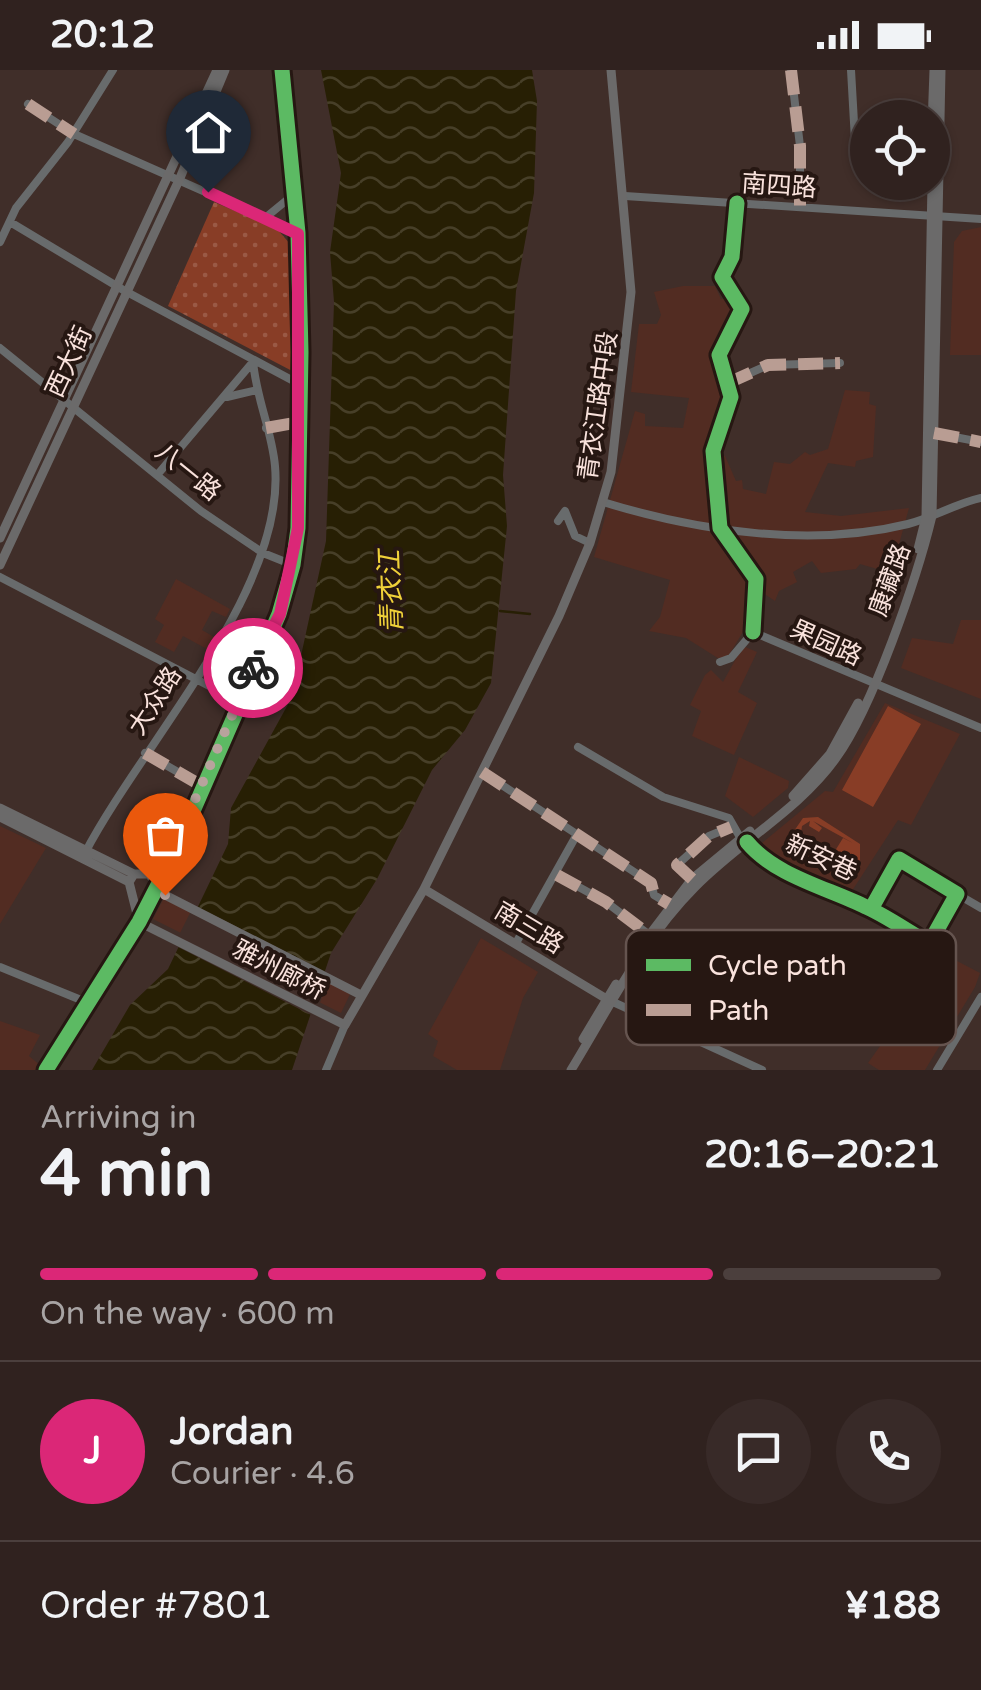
<!DOCTYPE html>
<html lang="en">
<head>
<meta charset="utf-8">
<style>
  body { margin:0; font-family:"Varela Round","Noto Sans SC",sans-serif; background:#382a28; color:#f1f3f6; height:100vh; display:flex; flex-direction:column; font-size:38px; white-space:nowrap }
  * { box-sizing:border-box; margin:0 }
  p { font-size:32px; color:#a8a4a4 }
  .icon { flex:none; width:55px; height:55px; fill:none; stroke:currentColor; stroke-width:2; stroke-linecap:round; stroke-linejoin:round }
  .map { position:relative; height:1000px; overflow:hidden }
  .details { display:flex; flex-direction:column; background:#30221f; flex:1 }
  .details>* { flex:none }
  .buttons { position:absolute; left:850px; top:30px; display:grid; gap:20px }
  .buttons a { display:grid; place-items:center; width:100px; height:100px; border-radius:50%; background:#30221f; box-shadow:0 2px 8px #0004,0 0 0 2px #4b3f3d; font-size:50px }
  .pin { position:absolute; display:grid; place-items:center; width:85px; height:85px; color:#fff; margin:-102px -42px; border-radius:50% 50% 50% 0; rotate:-45deg; box-shadow:0 0 10px #0007 }
  .pin .icon { rotate:45deg }
  .courier { position:absolute; display:grid; place-items:center; width:100px; height:100px; margin:-50px; border:8px solid #db2777; border-radius:50%; background:#fff; color:#222; box-shadow:0 2px 12px #0007 }
  .head em { font-style:normal; font-weight:800 }
  .head div { display:flex; flex-direction:column-reverse }
  .head { display:flex; align-items:center; justify-content:space-between; height:170px; padding:0 40px }
  h1 { font-size:65px; font-weight:800; line-height:75px }
  .bar { display:grid; grid-template-columns:repeat(4,1fr); gap:15px 10px; align-content:center; height:120px; padding:0 40px }
  .bar i { height:12px; border-radius:8px; background:#4b3f3d }
  .bar .active { background:#db2777 }
  .bar p { grid-column:span 4 }
  .line { display:flex; align-items:center; gap:25px; padding:0 40px; border-top:2px solid #4b3f3d }
  .line div { flex:1 }
  .round { display:grid; place-items:center; flex:none; width:105px; height:105px; border-radius:52px; background:#382a28 }
  .status { display:flex; justify-content:space-between; align-items:center; height:70px; padding:0 50px; background:#30221f; direction:ltr }
  .status svg { height:28px; fill:currentColor }
  .map>svg:first-child { display:block }
</style>
</head>
<body>
<div class="status"><b>20:12</b><svg viewBox="0 0 49 12"><path d="M0 12V9h3v3zM5 12V6h3v6zM10 12V3h3v9zM15 12V0h3v12zM26 1h20v11H26zM47 4h2v5h-2z"/></svg></div>
<div class="map">
<svg width="981" height="1000" viewBox="0 0 981 1000">
  <defs>
    <pattern id="park-dots" width="8" height="8" patternUnits="userSpaceOnUse" patternTransform="scale(2.5)"><rect width="8" height="8" fill="#883d26"/><path d="M2 2h.1M6 6h.1" fill="none" stroke="#9a5945" stroke-width="1.8" stroke-linecap="round"/></pattern>
    <pattern id="water-waves" width="16" height="10" patternUnits="userSpaceOnUse" patternTransform="scale(2.5)"><rect width="16" height="10" fill="#271f04"/><path d="M0 5q4-4 8 0t8 0" fill="none" stroke="#473f28"/></pattern>
  </defs>
  <rect width="100%" height="100%" fill="#402e29"/>
  <path fill="#522c22" d="M981,157v128h-31l4,-113 8,-11z
    M683,216h32l6,13 10,-2 9,11 -16,23 -7,25 12,41 -16,54 12,5 11,25 6,-1 1,9 23,5 8,-32 16,2 15,-12 5,3 18,-6 17,-59 25,2 -1,12 7,2 -3,51 -17,4 -1,6 -27,-4 -23,49 36,4 68,-8 -18,65 -31,-9 -4,5 -35,4 -9,-12 -19,11 4,10 -18,9 -4,10 -21,-14 -4,33 -21,35 -8,5 -35,-22 -37,-7 11,-14 10,-37 -76,-23 41,-146 10,3v12l38,2 6,-30 -58,-6 8,-68h18l4,-9 -7,-23z
    M176,509l54,30 -4,8 -14,-6 -10,19 12,7 -7,12 -24,-13 -9,16 -19,-10 9,-17 -9,-6z
    M961,550h20v79l-80,-31 11,-30 41,6z
    M743,576l14,6 -19,40 19,11 -23,52 -42,-19 9,-25 -11,-6 15,-30 6,-5 12,12z
    M885,633l75,31 -49,91 -13,-5 -50,77 -69,-31 -22,-19 68,-56 8,1z
    M739,687l50,24 -1,7 -35,29 -28,-21z
    M0,756l46,22 -46,76z
    M164,828l187,94 -10,21 -188,-94z
    M481,868l57,34 -15,26 -23,72h-43l-24,-14 5,-15 -10,-7z
    M938,881l42,22 -5,14 -50,83h-46l-11,-7 17,-24 22,-82z
    M0,951l40,14 -11,21 12,10 -3,4h-38z"/>
  <path fill="url(#park-dots)" d="M214,132l63,27 14,16 5,128 -128,-67z"/>
  <path fill="#883d26" fill-rule="evenodd" d="M888,636l33,18 -48,83 -31,-17z
    M818,747l42,27v16l-12,12 1,7 -62,-37 2,-5 5,3v-9l9,-13zM810,751l-1,5 10,6 3,-4 -9,-7 40,22 -10,-5 -13,21 10,7 -37,-20 -2,-6 10,6 2,-5 -9,-6 -4,5 2,-14z"/>
  <path fill="url(#water-waves)" d="M321,0h211l5,31 -3,92 -18,98 -13,184 4,51 -16,157 -26,47 -33,40 -55,109 -46,74 -39,117h-200l38,-65 38,-36 60,-125 3,-36 61,-111 34,-156 8,-239 -4,-50 11,-79z"/>
  <path fill="#402e29" d="M194,835l136,69 -15,43 -141,-72z"/>
  <g fill="none" stroke-linecap="round" stroke-linejoin="round">
    <path stroke="#271f04" stroke-width="2.5" d="M500,541l30,3"/>
    <path stroke="#686b6c" stroke-width="8" d="M791,0l9,76v61
      M851,0l4,70 13,2
      M28,34l46,30 224,99
      M625,126l356,23
      M737,133l-5,54 -10,20 20,32 -23,46 12,42 -18,54 7,77 36,51 -3,53
      M265,148l28,-23
      M10,152l115,69 176,94
      M0,172l16,-34 52,-66 45,-72
      M0,278l201,163 62,42 30,12
      M728,313l40,-18 72,-2
      M227,327l30,-7
      M266,358l34,-6
      M934,363l47,9
      M158,404l94,-111
      M603,432c94,29 208,46 305,22 26,-7 47,-20 73,-26
      M558,451l7,-10 10,25 15,7
      M0,507l238,124
      M753,562l228,96
      M720,592l11,-4 22,-26
      M578,677l85,50 66,21 12,21
      M145,683l57,33
      M482,702l169,111 3,12 15,9
      M747,772c28,34 81,46 119,65 22,10 42,24 63,37l28,-50 -58,-35 -28,50
      M85,783c56,-108 201,-263 190,-387 -3,-35 -19,-68 -22,-105
      M557,805l49,27 42,32
      M692,809l-15,-14 32,-29 22,-9
      M957,824l24,14
      M516,873l60,-107
      M0,897l86,35
      M613,932l149,68
      M46,1000l93,-148 37,-72 103,-236 14,-49 5,-37 3,-176 -3,-119 -16,-163
      M326,1000l19,-45
      M937,1000l44,-73"/>
    <path stroke="#6b6a6a" stroke-width="9" d="M932,56l2,-56
      M0,468l217,-468
      M918,479l8,-32 6,-335
      M0,495l180,-387 45,-108
      M793,726l37,-42 28,-51
      M0,738l134,66
      M0,747l129,65
      M129,812l10,40 206,103 79,-136 135,-273 31,-73 21,-71 20,-180 -20,-222
      M129,812l5,-8h15l16,21 196,100
      M424,819l186,112
      M641,876l51,-67 58,-48
      M583,969l33,-55
      M571,1000c38,-62 72,-131 124,-183 45,-46 104,-77 141,-129 37,-51 81,-180 96,-242l9,-446"/>
    <path stroke="#b99d93" stroke-width="12" stroke-dasharray="25 12" stroke-linecap="butt" d="M791,0l9,76v61
      M28,34l46,30
      M728,313l40,-18 72,-2
      M266,358l34,-6
      M934,363l47,9
      M145,683l57,33
      M482,702l169,111 3,12 15,9
      M557,805l49,27 42,32
      M692,809l-15,-14 32,-29 22,-9"/>
    <defs>
      <path id="cycleway" d="M737,133l-5,54 -10,20 20,32 -23,46 12,42 -18,54 7,77 36,51 -3,53
        M747,772c28,34 81,46 119,65 22,10 42,24 63,37l28,-50 -58,-35 -28,50
        M46,1000l93,-148 37,-72 103,-236 14,-49 5,-37 3,-176 -3,-119 -16,-163"/>
    </defs>
    <use href="#cycleway" stroke="#261712" stroke-width="21"/>
    <use href="#cycleway" stroke="#5cba63" stroke-width="15"/>
  </g>
  <g fill="none" stroke-linecap="round" stroke-linejoin="round">
    <path stroke="#b8a39d" stroke-width="10" stroke-dasharray="0 18" d="M165,825l-8,-9 96,-218"/>
    <path stroke="#db2777" stroke-width="12" d="M208,122l90,42v294l-18,86 -27,54"/>
  </g>
  <g text-anchor="middle" dominant-baseline="central" stroke-width="8" stroke-linejoin="round" paint-order="stroke">
    <g font-size="25" fill="#f9e2dc" stroke="#261712">
      <text transform="translate(779 116) rotate(4)">南四路</text>
      <text transform="translate(69 292) rotate(-65)">西大街</text>
      <text transform="translate(598 336) rotate(-82)">青衣江路中段</text>
      <text transform="translate(188 402) rotate(39)">八一路</text>
      <text transform="translate(890 510) rotate(-70)">康藏路</text>
      <text transform="translate(826 573) rotate(24)">果园路</text>
      <text transform="translate(155 631) rotate(-57)">大众路</text>
      <text transform="translate(821 788) rotate(25)">新安巷</text>
      <text transform="translate(529 858) rotate(31)">南三路</text>
      <text transform="translate(279 900) rotate(27)">雅州廊桥</text>
    </g>
    <g font-size="28" font-style="italic" fill="#efd139" stroke="#261712">
      <text transform="translate(391 522) rotate(-92)">青衣江</text>
    </g>
  </g>
  <rect x="626" y="860" width="330" height="115" rx="15" fill="#261712" stroke="#65544f" stroke-width="2.5"/>
  <rect x="646" y="889" width="45" height="12" fill="#5cba63"/>
  <rect x="646" y="934" width="45" height="12" fill="#b99d93"/>
  <g font-size="28" fill="#f9e2dc">
    <text x="708" y="905">Cycle path</text>
    <text x="708" y="950">Path</text>
  </g>
</svg>
<div class="buttons">
<a><svg class="icon" aria-label="locate" viewBox="0 0 24 24"><circle cx="12" cy="12" r="6"/><path d="M12 2v4M12 18v4M2 12h4M18 12h4"/></svg></a>
</div>
<div class="pin" style="left:165px;top:825px;background:#ea580c"><svg class="icon" aria-label="bag" viewBox="0 0 24 24"><path d="M5 8h14l-1 12H6zM9 8a3 3 0 0 1 6 0"/></svg></div>
<div class="pin" style="left:208px;top:122px;background:#1f2937"><svg class="icon" aria-label="home" viewBox="0 0 24 24"><path d="M3 11l9-7 9 7M6 9v11h12V9"/></svg></div>
<div class="courier" style="left:253px;top:598px"><svg class="icon" aria-label="bike" viewBox="0 0 24 24"><circle cx="6" cy="16" r="4"/><circle cx="18" cy="16" r="4"/><path d="M6 16l4-8h5l3 8M10 8l3 8H6M13 5h3"/></svg></div>
</div>
<section class="details">
<div class="head"><div><h1>4 min</h1><p>Arriving in</p></div><em>20:16–20:21</em></div>
<div class="bar"><i class="active"></i><i class="active"></i><i class="active"></i><i></i><p>On the way · 600 m</p></div>
<div class="line" style="height:180px"><b class="round" style="background:#db2777;color:#fff">J</b><div><b>Jordan</b><p>Courier · 4.6</p></div><a class="round"><svg class="icon" aria-label="chat" viewBox="0 0 24 24"><path d="M4 5h16v11H9l-5 4z"/></svg></a><a class="round"><svg class="icon" aria-label="phone" viewBox="0 0 24 24"><path d="M5 4h4l2 5-3 2q2 4 5 5l2-3 5 2v4C11 20 4 13 5 4z"/></svg></a></div>
<div class="line" style="height:130px"><div>Order #7801</div><b>¥188</b></div>
</section>
</body>
</html>
